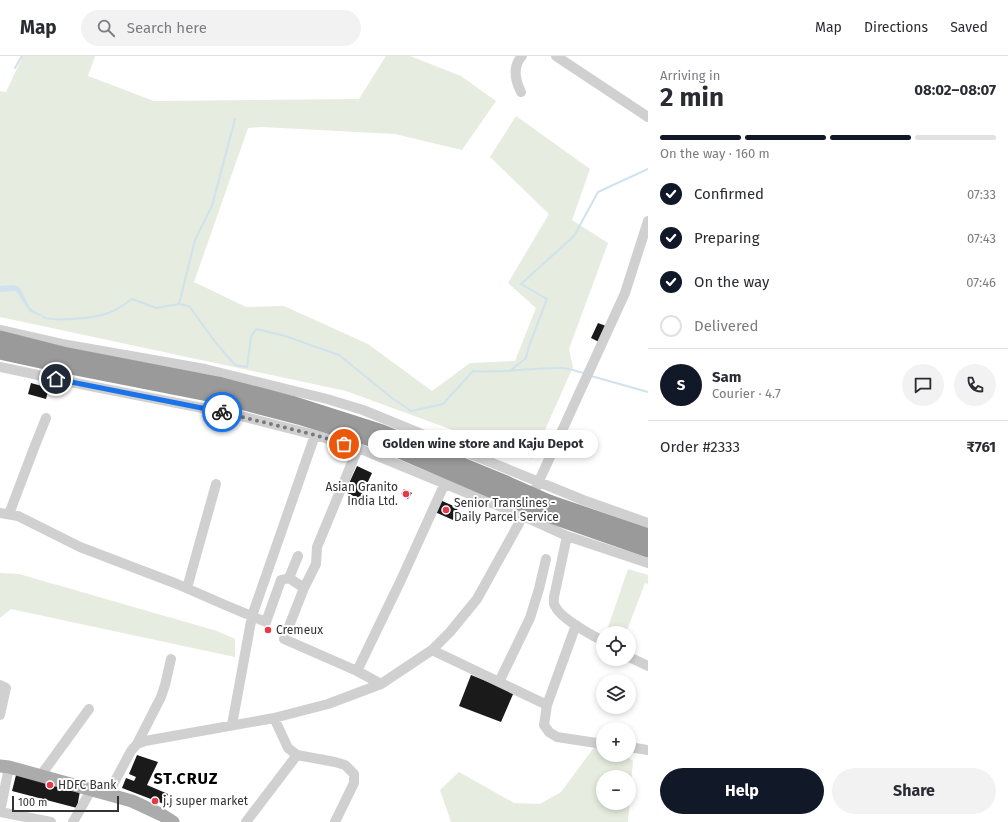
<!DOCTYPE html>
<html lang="en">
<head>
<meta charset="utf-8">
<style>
  body { margin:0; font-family:"Fira Sans",sans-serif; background:#f2f2f3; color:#2b2b33; height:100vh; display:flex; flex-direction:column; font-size:15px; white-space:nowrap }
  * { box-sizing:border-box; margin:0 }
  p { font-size:13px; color:#7c7c81 }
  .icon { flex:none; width:22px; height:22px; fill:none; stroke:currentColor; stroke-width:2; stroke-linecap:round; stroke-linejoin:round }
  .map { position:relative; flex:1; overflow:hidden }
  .drawer { display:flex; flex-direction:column; background:#fff; width:360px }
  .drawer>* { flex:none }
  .fabs { position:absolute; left:596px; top:570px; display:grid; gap:8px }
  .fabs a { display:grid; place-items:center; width:40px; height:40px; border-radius:50%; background:#fff; box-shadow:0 2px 6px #0003; font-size:20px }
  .scale { position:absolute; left:12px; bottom:10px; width:107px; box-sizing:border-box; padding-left:4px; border:2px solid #333; border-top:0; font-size:11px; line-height:14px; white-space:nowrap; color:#333; -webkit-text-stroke:3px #fff; paint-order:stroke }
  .pin { position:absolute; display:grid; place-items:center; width:34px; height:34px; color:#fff; margin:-17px; border:2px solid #fff; border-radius:50%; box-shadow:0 1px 4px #0007 }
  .courier { position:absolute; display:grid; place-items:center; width:40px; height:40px; margin:-20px; border:3px solid #1a73e8; border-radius:50%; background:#fff; color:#222; box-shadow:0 1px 5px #0007 }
  .bubble { position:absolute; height:28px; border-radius:14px; background:#fff; box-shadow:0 2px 6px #0003; font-size:13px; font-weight:700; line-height:28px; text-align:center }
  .summary em { font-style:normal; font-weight:700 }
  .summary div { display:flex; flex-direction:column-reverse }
  .summary { display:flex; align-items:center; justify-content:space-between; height:68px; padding:0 12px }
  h1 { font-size:26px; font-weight:700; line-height:30px }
  .bar { display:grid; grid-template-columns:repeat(4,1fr); gap:6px 4px; align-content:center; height:48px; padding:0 12px }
  .bar i { height:5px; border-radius:3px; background:#e1e1e2 }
  .bar .active { background:#111827 }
  .bar p { grid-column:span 4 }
  .line { display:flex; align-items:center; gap:10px; padding:0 12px; border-top:1px solid #e1e1e2 }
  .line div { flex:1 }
  .round { display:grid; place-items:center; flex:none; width:42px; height:42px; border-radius:21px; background:#f2f2f3 }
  ol { padding:0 12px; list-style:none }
  li { display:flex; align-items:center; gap:12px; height:44px }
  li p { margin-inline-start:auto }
  li .icon { padding:4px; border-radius:50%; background:#111827; color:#fff; stroke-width:4 }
  li:last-child { color:#7c7c81 }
  li i { width:22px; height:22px; border:2px solid #e1e1e2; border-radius:50% }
  .action { display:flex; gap:8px; margin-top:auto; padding:8px 12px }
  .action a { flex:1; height:46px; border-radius:24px; background:#111827; color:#fff; font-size:16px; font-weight:700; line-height:46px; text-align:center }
  .action a+a { background:#f2f2f3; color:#2b2b33 }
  header { display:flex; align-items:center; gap:24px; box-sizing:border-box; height:56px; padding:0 20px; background:#fff; border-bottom:1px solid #e1e1e2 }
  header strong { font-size:19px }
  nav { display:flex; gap:22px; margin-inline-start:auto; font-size:14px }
  .search { width:280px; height:36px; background:#f2f2f3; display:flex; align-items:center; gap:10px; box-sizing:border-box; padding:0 14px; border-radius:22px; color:#7c7c81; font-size:15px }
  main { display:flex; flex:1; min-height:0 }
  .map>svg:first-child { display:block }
</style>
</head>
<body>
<header>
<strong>Map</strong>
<div class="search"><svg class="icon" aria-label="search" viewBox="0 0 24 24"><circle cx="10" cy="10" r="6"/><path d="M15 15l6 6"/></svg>Search here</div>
<nav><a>Map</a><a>Directions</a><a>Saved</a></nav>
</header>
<main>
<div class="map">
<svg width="648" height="766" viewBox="0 0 648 766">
  <rect width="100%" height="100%" fill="#fff"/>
  <path fill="#e6ecdf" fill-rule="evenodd" d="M23,0h72l-7,20 66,25 205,-2 27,-43h24l51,20 35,25 -34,49 -67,-16 -133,-7 -14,1 -54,154 52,25 38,-1 84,38 64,47 38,-28 45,-2 21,-53 -28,-25 41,-69 -59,-57 26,-41 74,53 -18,51 36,23 -39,106 4,18 -41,92 -186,-68 -346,-74v-226l6,1z
    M628,513l20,6v9l-3,-1 -19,50h-20z
    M0,517l19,1 198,57 18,8v18l-224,-48 -11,9z
    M601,682l2,2v15h21l9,6 -5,61h-177l-11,-32 19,-18 55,31 26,1 21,-12zM603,721h26v26h-26z"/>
  <path fill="#cfe2ee" d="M14,229l6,3 10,20 16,10 -16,-6 -14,-21 -16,1v-6z"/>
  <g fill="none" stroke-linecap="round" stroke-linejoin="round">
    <path stroke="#cfe2ee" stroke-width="2" d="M15,12l7,-12
      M179,248l16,-64 17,-34 23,-87
      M43,261c9,5 48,1 59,-2 10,-2 22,-10 30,-16l24,9 23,-4 10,2 27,37 19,22 12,2 4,-30 5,-8 29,7 54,19 53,43 19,13 32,-7 30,-33c30,3 60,-4 90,-3 7,0 14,4 21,5
      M510,315l16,-13 3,-12 18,-47 -26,-15 53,-48 24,-44 50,-23
      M591,320l57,16"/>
  </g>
  <path fill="#1a1a1a" d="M598,267l8,3 -7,16 -8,-4z
    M31,327l18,5 -3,11 -18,-5z
    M357,410l15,7 -12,26 -15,-7z
    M404,433l8,4 -4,6 -7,-5z
    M440,444l18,8 -5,12 -18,-8z
    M471,619l43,17 -13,30 -42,-16z
    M137,699l21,7 -11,23 21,9 -4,10 -42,-16 4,-10 8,3 2,-4 -7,-3z
    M16,719l64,16 -3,17 -65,-17z"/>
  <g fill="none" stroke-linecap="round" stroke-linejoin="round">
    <path stroke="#d0d0d0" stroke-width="10" d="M556,0l92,61
      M521,36c-6,-12 -9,-25 1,-36
      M0,274l62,14 143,25 122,30 36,11 220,90 65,23
      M0,311l85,18 148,29 82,21 43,13 165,68 44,20 81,27
      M0,457l18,3 62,31 97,37 48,21 41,17 15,-42 8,-2
      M9,458l25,-66 12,-30
      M567,480l-13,61c0,3 -1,7 1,9 6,13 35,28 48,35
      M298,500l-9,22 15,10
      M187,532l29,-104
      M576,569l-29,80 -3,20 5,7 8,5 46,7
      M432,594l115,55
      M629,601l19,9
      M357,615l-73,-32 20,-51 12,-24 1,-17 41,-99
      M499,626l31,-64 9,-29 7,-30
      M381,628l-24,-13 44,-91 44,-97
      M0,629l6,3 -6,27
      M274,662l14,30 9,7 38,7 10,3 9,9v9l-19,39
      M232,669l20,-109 63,-181
      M137,688l24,-47 4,-12 6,-26
      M629,691l19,3
      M41,719l48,-66
      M108,738l23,-43 6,-7 8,-3 129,-23 54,-14 53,-20 51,-34 18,-18 27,-33 46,-83 102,-223 23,-72
      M0,756l51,10
      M0,756l9,-45
      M73,766l18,-32
      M246,766l51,-67"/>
    <path stroke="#ababab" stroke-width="13" d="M0,710l9,1 123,34 30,14 11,7"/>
    <path stroke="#9a9a9a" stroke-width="15" d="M0,282l63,16 155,30 73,19 91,29 124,51
      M0,296l50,11 168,33 84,22 72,22 128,55
      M549,446l99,34
      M545,458l103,36"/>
    <path stroke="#9a9a9a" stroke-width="15" d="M506,427l43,19
      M502,439l43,19"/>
  </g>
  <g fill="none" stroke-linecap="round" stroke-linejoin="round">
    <path stroke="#7a7a7a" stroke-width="4" stroke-dasharray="0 7.2" d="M222,356l93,23 29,9"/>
    <path stroke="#1a73e8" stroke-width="5" d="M56,323l166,33"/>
  </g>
  <g fill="#e63946" stroke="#fff" stroke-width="1.5">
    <circle cx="406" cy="438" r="4"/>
    <circle cx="446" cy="454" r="4"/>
    <circle cx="268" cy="574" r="4"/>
    <circle cx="50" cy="729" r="4"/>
    <circle cx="155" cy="745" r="4"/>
  </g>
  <g text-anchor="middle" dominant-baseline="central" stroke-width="4" stroke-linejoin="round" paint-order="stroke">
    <g font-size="12" fill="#333" stroke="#fff" text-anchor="start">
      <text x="398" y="431" text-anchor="end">Asian Granito<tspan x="398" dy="14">India Ltd.</tspan></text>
      <text x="454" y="447">Senior Translines -<tspan x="454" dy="14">Daily Parcel Service</tspan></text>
      <text x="276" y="574">Cremeux</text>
      <text x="58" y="729">HDFC Bank</text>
      <text x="163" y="745">j.j super market</text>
    </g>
    <g font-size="16" font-weight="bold" letter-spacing="1" fill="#000" stroke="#fff">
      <text x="186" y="722">ST.CRUZ</text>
    </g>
  </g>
</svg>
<div class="fabs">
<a><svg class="icon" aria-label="locate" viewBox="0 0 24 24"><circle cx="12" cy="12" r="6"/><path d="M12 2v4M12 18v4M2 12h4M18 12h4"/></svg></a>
<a><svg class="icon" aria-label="layers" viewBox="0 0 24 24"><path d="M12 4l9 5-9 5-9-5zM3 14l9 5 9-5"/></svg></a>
<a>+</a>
<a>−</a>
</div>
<div class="scale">100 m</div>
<div class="pin" style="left:344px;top:388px;background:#ea580c"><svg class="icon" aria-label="bag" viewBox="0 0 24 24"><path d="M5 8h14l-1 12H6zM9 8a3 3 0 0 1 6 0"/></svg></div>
<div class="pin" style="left:56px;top:323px;background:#1f2937"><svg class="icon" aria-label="home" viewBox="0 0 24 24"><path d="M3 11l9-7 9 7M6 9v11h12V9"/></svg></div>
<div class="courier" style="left:222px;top:356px"><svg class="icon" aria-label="bike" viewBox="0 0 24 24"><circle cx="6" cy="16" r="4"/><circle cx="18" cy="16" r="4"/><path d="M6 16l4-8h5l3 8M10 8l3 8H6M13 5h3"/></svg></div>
<div class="bubble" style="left:368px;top:374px;width:230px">Golden wine store and Kaju Depot</div>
</div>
<section class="drawer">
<div class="summary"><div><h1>2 min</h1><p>Arriving in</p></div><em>08:02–08:07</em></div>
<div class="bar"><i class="active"></i><i class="active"></i><i class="active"></i><i></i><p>On the way · 160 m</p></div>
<ol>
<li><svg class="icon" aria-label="check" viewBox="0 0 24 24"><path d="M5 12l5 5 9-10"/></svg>Confirmed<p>07:33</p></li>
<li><svg class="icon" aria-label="check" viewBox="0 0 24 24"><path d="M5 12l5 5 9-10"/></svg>Preparing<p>07:43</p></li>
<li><svg class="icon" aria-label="check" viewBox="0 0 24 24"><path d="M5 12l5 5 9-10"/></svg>On the way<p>07:46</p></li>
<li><i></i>Delivered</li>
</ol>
<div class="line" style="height:72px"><b class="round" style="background:#111827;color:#fff">S</b><div><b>Sam</b><p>Courier · 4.7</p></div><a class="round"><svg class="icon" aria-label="chat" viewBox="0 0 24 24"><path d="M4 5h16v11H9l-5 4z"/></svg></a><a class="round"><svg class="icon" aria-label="phone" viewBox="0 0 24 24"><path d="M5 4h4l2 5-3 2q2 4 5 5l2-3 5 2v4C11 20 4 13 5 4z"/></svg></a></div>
<div class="line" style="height:52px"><div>Order #2333</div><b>₹761</b></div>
<div class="action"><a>Help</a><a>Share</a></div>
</section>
</main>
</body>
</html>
